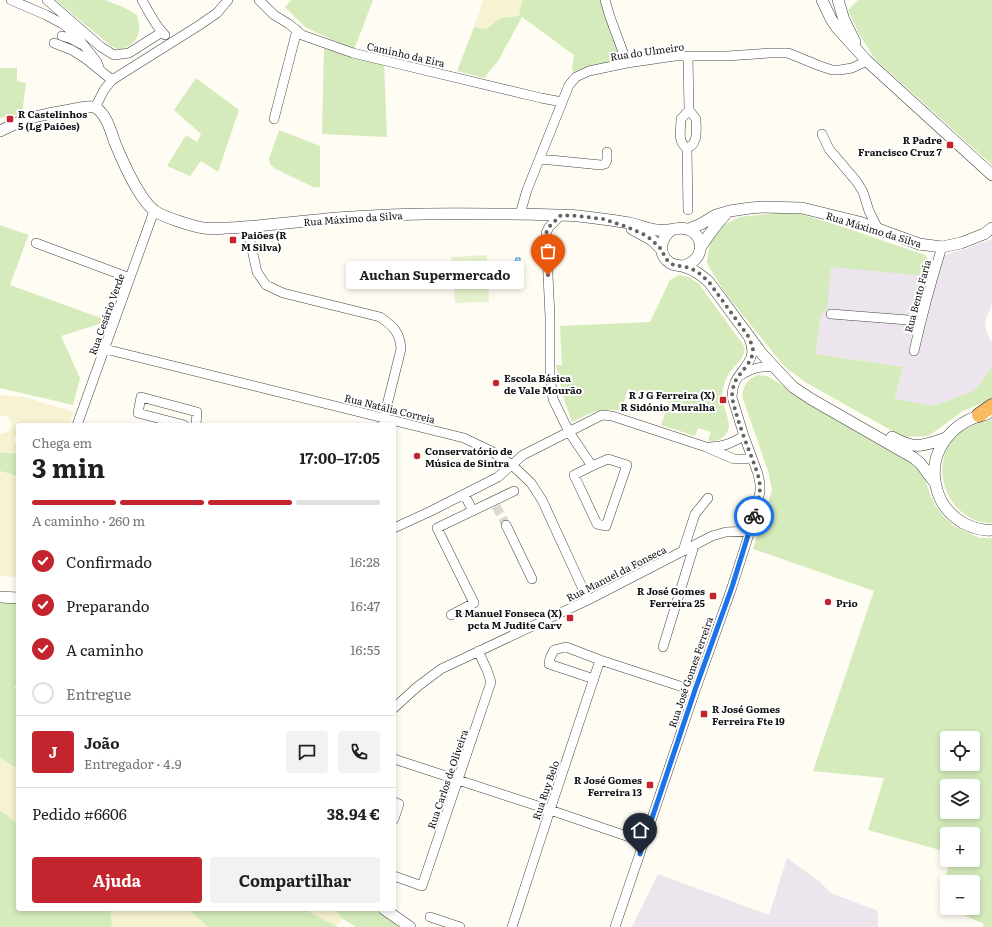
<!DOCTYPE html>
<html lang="pt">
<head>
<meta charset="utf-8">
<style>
  body { margin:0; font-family:Literata,serif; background:#f2f2f2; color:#202124; height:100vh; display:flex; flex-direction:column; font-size:15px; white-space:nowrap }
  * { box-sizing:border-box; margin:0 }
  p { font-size:13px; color:#757577 }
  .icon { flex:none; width:22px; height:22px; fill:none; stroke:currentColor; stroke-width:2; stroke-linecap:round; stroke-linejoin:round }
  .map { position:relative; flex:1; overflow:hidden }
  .drawer { position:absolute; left:16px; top:423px; width:380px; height:488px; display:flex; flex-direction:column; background:#fff; border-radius:4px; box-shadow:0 2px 6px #0003 }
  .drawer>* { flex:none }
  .controls { position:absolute; left:940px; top:731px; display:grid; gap:8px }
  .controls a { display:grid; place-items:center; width:40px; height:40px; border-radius:4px; background:#fff; box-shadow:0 2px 6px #0003; font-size:20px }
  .pin { position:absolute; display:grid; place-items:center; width:34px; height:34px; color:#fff; margin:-41px -17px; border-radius:50% 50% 50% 0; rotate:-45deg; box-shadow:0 0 4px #0007 }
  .pin .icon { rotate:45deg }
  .courier { position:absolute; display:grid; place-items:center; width:40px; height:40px; margin:-20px; border:3px solid #1a73e8; border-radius:50%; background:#fff; color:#222; box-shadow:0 1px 5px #0007 }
  .bubble { position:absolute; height:28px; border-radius:4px; background:#fff; box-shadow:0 2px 6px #0003; font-size:13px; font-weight:700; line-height:28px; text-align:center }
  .head em { font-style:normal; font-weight:700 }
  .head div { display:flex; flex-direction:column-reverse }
  .head { display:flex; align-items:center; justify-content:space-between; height:68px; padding:0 16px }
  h1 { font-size:26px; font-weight:700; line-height:30px }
  .bar { display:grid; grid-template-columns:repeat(4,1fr); gap:6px 4px; align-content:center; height:48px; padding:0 16px }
  .bar i { height:5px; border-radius:3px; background:#e0e0e0 }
  .bar .selected { background:#c4242e }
  .bar p { grid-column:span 4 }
  .line { display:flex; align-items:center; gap:10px; padding:0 16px; border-top:1px solid #e0e0e0 }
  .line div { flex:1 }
  .round { display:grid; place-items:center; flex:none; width:42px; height:42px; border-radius:4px; background:#f2f2f2 }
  ol { padding:0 16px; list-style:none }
  li { display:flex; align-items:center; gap:12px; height:44px }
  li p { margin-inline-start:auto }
  li .icon { padding:4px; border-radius:50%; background:#c4242e; color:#fff; stroke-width:4 }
  li:last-child { color:#757577 }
  li i { width:22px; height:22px; border:2px solid #e0e0e0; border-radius:50% }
  .primary-button { display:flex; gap:8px; margin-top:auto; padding:8px 16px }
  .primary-button a { flex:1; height:46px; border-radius:4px; background:#c4242e; color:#fff; font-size:16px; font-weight:700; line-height:46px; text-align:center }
  .primary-button a+a { background:#f2f2f2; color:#202124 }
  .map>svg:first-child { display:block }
</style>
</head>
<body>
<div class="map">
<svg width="992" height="927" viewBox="0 0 992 927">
  <rect width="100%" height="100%" fill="#fffcf3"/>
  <path fill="#ede5ee" d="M992,239v65l-7,18 2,12 5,8v25l-17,23 -41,16 -39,-7 8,-32 -87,-13 5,-39 10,-50 95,11 6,-17 36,-11z
    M787,858l32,23 12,12 47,18v16h-246l26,-53 111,41z"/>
  <path fill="#f6f2d2" d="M483,0h39l-3,16 -18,2 -15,11 -12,-2z
    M0,395l24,2 50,15 -5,13h-51v6l-2,3 -2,5 1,5 3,2v8l-18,-3v-17l4,-1 3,-1 3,-3 1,-5 -1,-4 -2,-3 -8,-2z
    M0,471l18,5v101l-18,-1z
    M0,758l18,11v56l-11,-10 -7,-4z
    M110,909h78l20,18h-96z
    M304,909h30l9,10 -7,7z"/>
  <path fill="#d5ebbb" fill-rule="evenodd" d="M56,0h49l20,8 12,7c5,19 2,28 -17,35l-9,-4z
    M291,0h82l-19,50 -49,-23 -20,-20z
    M522,0h80l19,57 -2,4 -46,11 -1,-4 2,-13 -52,-38 -24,44 -14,17 -27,-7 17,-44 12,2 15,-11 18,-2z
    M858,0h134v165l-117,-106 -16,-25 -11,-24z
    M324,48l60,17 3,72 -65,-3z
    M0,68h17v13l9,2 -4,31 -22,4z
    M196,78l43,32 -21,62 -17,-11 -11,15 -23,-10 19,-31 11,7 4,-8 -27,-24z
    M279,130l41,16v41h-7l-39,-19 -4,-4 -1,-5z
    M784,212l13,1 43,13 85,29c6,5 3,14 2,21l-96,-9 -4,41 -6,7 -5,39 87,13 -8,32 39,7 41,-16 17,-23v32l-29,12 -33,24 -3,1 -24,1 -98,-55 -21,-16 -58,-72 -17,-27 -2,-5 1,-9 2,-10 4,-7 6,-8 7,-5 13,-6z
    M0,225l29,10 -2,4 -17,46 99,36 -48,15 19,42 -7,27 -73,-17z
    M679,275l10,2 10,7 45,62c3,11 -9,18 -14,26 -4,5 -6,11 -7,18 -1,4 -1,8 0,12 2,12 12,25 0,35 -5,4 -10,5 -15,4l3,-9 -13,-4 -3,8 -34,-11 8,-23 -41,-13 -7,22c-22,-4 -30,2 -49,11l-7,-19 -9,-38h6l-2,-39 90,-4 20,-42z
    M758,375l9,1 84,51 65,37 8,12 7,21 5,10 7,9 11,10 15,7 11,5h12v389h-9l1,-3 -36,-16h25v-26h-26v25l-5,-2 -1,-9 9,-36h23v-26h-26v18l-79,-22 16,-52 -71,-7 61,-180 -121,-42 19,-58 -3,-17 -27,-78c2,-12 5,-16 16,-21zM947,738h26v26h-26zM947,786h26v26h-26z
    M992,420v103c-46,0 -68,-63 -31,-91 9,-7 20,-10 31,-12z
    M0,452l18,2v22l-18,-5z
    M0,602l18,2v84l-4,-2 1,2 3,2v79l-18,-11z
    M0,811l7,4 11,10v84h92l2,18h-112z
    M188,909h116l34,18h-130z
    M334,909h40l27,18h-45l-13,-8z"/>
  <path fill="#e6f2cd" d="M487,255l2,47 -34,1 -4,-46z"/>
  <path fill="#b7e0f8" stroke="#3c98d0" d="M516,258h4v14h-17v-10l16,1v-2h-4z"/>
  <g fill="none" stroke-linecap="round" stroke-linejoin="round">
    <path stroke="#dbd9d1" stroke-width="9" stroke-dasharray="9 4.5" stroke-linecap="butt" d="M496,506l10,19"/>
    <defs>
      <path id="minor" d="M11,0l35,15 17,9 12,10 22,28 3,8
        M47,0l54,47 13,8 15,-2 33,-21
        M142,0c6,11 14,27 23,35
        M259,0l15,15 15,9 13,11 51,18 188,45 21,4
        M605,0l5,17 17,46
        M62,36l10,3 9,5
        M54,43l18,7 14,9 26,21
        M688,56l1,54
        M95,108l9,-18 8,-10 86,-54 19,-13 11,-13
        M274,119l23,-89
        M822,134l7,15 28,33 6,10 6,19 9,18
        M687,148c12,-4 9,-19 9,-29l-7,-9 -8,9c0,10 -4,23 6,29l1,62
        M540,159l61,6 4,-1 2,-4v-8
        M520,214l7,-24 42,-105 7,-8 13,-6 38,-8 48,-7h52l43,-3h18l32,13 12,4h8l12,-2 15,-7
        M561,215l-12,12 -3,6 4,84v59l3,23 16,33 23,34 -18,9 23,49 9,2 21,-61 -19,-6 -16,7
        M247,227l10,45 9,13 17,8 97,24c13,9 20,15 21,32l-19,76
        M36,243l94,35
        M831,314l90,7
        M105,349l359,89 27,13 21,14 19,18 11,17 46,100
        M914,351c8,-35 17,-69 28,-104
        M741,375c12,-7 19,-9 33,-8
        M77,425l77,-214
        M184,425l-46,-12 3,-16 56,15 -1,13
        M710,447c14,0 21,-4 34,-11
        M464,494l9,17
        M506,525l26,54
        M394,528l35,-16 69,-35 25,-22 79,-40 10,1 94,31 28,12h18
        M683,551l12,-37 13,-16
        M451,615l23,-12 -37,-75 77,-37
        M663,647l31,-101
        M594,679l-45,-15 1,-6 4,-8 12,-3 34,13 95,31
        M394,708l23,-21 24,-18 147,-69 124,-64 14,-4 24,-1
        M394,759l156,51 94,32
        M394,802l5,2 -5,15
        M394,876l28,10 69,-204 -4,-12 -9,-19
        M430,917l30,10
        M512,927l38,-117 50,-150
        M615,927l80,-236 37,-104 18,-56 8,-30 2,-10v-7l-2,-10 -14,-38 -12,-39c0,-5 1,-10 3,-15 9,-17 23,-22 14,-43"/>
      <path id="tertiary" d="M822,0l9,19 6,9 30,33 125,114
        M838,0l6,20 11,22
        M0,131l25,-12 23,-5 38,-7c3,0 7,-1 10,1 11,7 15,24 19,35 7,17 25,58 40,68 8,6 37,15 48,17 16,2 37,-1 54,-2 26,-3 53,-5 79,-8 52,-4 104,-5 156,-4 29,0 58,0 87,2 16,2 34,4 50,7 19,4 25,10 46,6 28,-6 36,30 8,37
        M632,229l20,11 10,10
        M673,229c-12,8 -17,24 -3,34 5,3 10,2 15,4 10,3 16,8 24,15l53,72 31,33 18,12 103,59 6,5 15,20
        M689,229l12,-5 15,-9 14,-4 20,-3 13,-1 39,1 57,14 60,22 23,3 19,-4 23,-9 8,-6
        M700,248c8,-12 15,-23 25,-33
        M987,414c-36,7 -61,40 -50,76 4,15 13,25 26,33 8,4 19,8 29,7
        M892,437c23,13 31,9 54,1
        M0,597l18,1
        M384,909l26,18"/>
      <path id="trunk" d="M979,415l13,-9"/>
    </defs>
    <use href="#minor" stroke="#434343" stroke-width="10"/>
    <use href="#tertiary" stroke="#434343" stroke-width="12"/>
    <use href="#trunk" stroke="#212121" stroke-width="15"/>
    <use href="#minor" stroke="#fff" stroke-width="9"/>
    <use href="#tertiary" stroke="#fff" stroke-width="11"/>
    <use href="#trunk" stroke="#f9ba61" stroke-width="14"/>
  </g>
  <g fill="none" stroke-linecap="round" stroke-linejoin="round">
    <path stroke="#64635f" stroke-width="4" stroke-dasharray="0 7.2" d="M548,275l-2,-42 3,-6 12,-12 16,1 26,3 24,8 18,8 7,5 10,10 3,8 5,5 6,3h7l9,3 8,5 9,8 39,54c2,5 5,10 5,15 -1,12 -13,21 -18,31 -2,5 -3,10 -3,15 4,19 11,38 18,56 4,11 9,22 10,33 0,10 -3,20 -6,30"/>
    <path stroke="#1a73e8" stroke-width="5" d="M640,854l55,-164 37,-103 22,-71"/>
  </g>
  <g fill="#c4242e" stroke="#fff" stroke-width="1.5">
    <rect x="6" y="115" width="8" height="8" rx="2"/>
    <rect x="946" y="141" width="8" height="8" rx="2"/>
    <rect x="229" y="236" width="8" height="8" rx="2"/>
    <circle cx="496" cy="383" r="4"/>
    <rect x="719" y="396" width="8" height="8" rx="2"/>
    <circle cx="417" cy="456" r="4"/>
    <rect x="709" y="592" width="8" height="8" rx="2"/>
    <circle cx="828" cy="602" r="4"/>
    <rect x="566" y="614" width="8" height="8" rx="2"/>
    <rect x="700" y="710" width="8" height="8" rx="2"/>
    <rect x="646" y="781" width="8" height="8" rx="2"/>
  </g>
  <g text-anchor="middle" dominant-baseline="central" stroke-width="4" stroke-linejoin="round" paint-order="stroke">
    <g font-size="10" fill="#101010" stroke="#fff">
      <text transform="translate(647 51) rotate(-8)">Rua do Ulmeiro</text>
      <text transform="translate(406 54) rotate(13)">Caminho da Eira</text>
      <text transform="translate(353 218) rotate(-4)">Rua Máximo da Silva</text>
      <text transform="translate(874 229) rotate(17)">Rua Máximo da Silva</text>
      <text transform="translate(917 296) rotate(-75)">Rua Bento Faria</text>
      <text transform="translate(106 314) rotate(-70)">Rua Cesário Verde</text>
      <text transform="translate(390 408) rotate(14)">Rua Natália Correia</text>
      <text transform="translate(616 573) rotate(-27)">Rua Manuel da Fonseca</text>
      <text transform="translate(690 672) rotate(-71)">Rua José Gomes Ferreira</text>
      <text transform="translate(447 779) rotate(-71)">Rua Carlos de Oliveira</text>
      <text transform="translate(545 790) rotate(-71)">Rua Ruy Belo</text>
    </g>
    <g font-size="10" font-weight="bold" fill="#101010" stroke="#fff" text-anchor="start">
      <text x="18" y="113">R Castelinhos<tspan x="18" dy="12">5 (Lg Paiões)</tspan></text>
      <text x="942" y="139" text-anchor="end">R Padre<tspan x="942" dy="12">Francisco Cruz 7</tspan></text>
      <text x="241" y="234">Paiões (R<tspan x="241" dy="12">M Silva)</tspan></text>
      <text x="504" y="377">Escola Básica<tspan x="504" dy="12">de Vale Mourão</tspan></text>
      <text x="715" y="394" text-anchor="end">R J G Ferreira (X)<tspan x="715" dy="12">R Sidónio Muralha</tspan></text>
      <text x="425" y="450">Conservatório de<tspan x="425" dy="12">Música de Sintra</tspan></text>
      <text x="705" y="590" text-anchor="end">R José Gomes<tspan x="705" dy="12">Ferreira 25</tspan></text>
      <text x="836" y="602">Prio</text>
      <text x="562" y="612" text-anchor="end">R Manuel Fonseca (X)<tspan x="562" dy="12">pcta M Judite Carv</tspan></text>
      <text x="712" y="708">R José Gomes<tspan x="712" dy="12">Ferreira Fte 19</tspan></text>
      <text x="642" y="779" text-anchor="end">R José Gomes<tspan x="642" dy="12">Ferreira 13</tspan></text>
    </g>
  </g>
</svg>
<div class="controls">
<a><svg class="icon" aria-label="locate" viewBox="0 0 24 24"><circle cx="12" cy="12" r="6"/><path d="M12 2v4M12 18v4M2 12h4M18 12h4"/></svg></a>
<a><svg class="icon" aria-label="layers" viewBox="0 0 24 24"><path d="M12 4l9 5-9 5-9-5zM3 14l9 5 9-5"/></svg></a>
<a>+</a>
<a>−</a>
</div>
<div class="pin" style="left:548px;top:275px;background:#ea580c"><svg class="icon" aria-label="bag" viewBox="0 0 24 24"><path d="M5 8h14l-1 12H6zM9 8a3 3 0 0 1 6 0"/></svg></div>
<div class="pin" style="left:640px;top:854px;background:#1f2937"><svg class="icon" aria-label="home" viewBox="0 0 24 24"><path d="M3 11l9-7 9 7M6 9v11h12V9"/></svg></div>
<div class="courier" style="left:754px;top:516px"><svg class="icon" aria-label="bike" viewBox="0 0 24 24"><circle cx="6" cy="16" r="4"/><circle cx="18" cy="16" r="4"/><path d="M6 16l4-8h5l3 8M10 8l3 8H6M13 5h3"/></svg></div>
<div class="bubble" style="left:346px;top:261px;width:178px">Auchan Supermercado</div>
<section class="drawer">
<div class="head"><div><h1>3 min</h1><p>Chega em</p></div><em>17:00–17:05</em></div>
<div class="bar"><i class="selected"></i><i class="selected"></i><i class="selected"></i><i></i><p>A caminho · 260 m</p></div>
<ol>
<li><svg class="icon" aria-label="check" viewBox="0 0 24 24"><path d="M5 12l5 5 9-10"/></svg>Confirmado<p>16:28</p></li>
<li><svg class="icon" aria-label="check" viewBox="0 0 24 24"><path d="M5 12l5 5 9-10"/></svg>Preparando<p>16:47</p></li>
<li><svg class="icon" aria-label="check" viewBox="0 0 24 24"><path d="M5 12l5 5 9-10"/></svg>A caminho<p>16:55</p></li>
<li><i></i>Entregue</li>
</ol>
<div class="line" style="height:72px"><b class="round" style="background:#c4242e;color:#fff">J</b><div><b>João</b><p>Entregador · 4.9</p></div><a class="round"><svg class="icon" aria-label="chat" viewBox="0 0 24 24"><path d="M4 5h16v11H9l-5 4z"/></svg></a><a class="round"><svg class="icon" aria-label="phone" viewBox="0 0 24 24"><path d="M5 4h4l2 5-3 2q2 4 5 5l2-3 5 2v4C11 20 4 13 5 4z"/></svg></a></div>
<div class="line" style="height:52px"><div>Pedido #6606</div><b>38.94 €</b></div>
<div class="primary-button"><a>Ajuda</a><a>Compartilhar</a></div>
</section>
</div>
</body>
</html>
